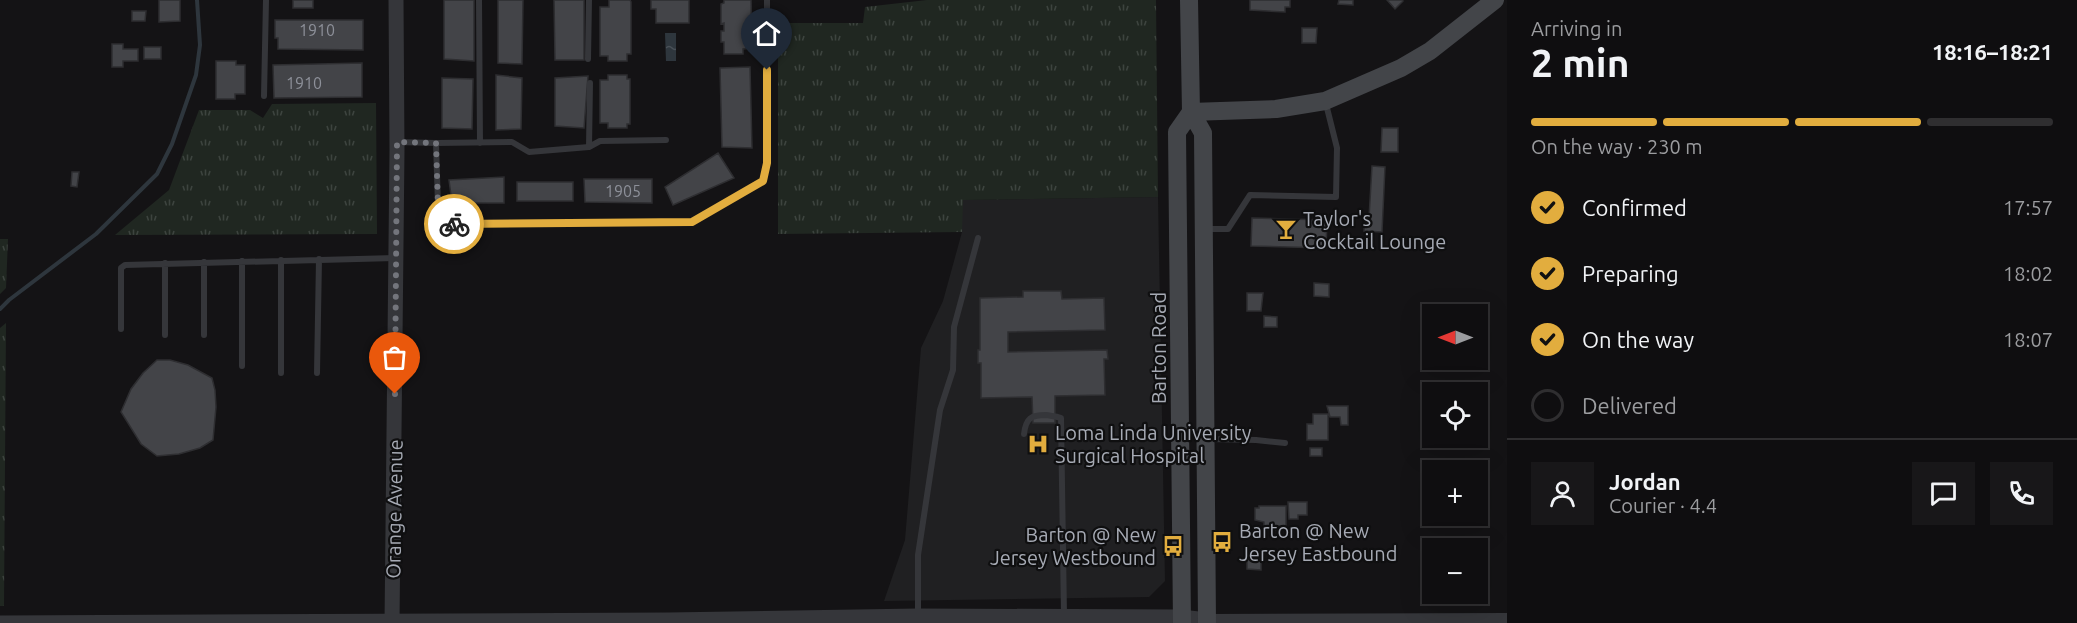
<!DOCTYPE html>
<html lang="en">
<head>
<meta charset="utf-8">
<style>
  body { margin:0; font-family:Ubuntu,sans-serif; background:#181719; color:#f1f3f6; height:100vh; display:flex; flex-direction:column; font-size:22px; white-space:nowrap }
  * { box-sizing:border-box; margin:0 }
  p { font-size:20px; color:#9b9c9f }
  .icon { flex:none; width:33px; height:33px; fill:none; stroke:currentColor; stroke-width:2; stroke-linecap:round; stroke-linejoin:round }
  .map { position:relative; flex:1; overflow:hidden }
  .side { display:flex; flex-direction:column; background:#0f0e10; width:570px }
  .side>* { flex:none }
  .needle { width:39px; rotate:270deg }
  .controls { position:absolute; left:1422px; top:304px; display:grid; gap:12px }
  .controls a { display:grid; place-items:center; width:66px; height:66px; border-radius:0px; background:#0f0e10; box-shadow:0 6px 24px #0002,0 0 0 2px #2f2e30; font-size:30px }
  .pin { position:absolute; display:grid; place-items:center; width:51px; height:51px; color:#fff; margin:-62px -26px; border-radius:50% 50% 50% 0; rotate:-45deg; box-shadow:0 0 6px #0007 }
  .pin .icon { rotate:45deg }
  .courier { position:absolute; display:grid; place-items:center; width:60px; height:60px; margin:-30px; border:4px solid #e2ad3e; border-radius:50%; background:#fff; color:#222; box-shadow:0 2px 8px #0007 }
  .head em { font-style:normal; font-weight:700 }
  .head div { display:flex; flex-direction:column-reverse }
  .head { display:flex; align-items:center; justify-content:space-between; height:102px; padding:0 24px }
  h1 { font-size:39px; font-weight:700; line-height:45px }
  .bar { display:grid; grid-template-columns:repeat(4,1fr); gap:9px 6px; align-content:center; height:72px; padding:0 24px }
  .bar i { height:8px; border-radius:4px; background:#2f2e30 }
  .bar .on { background:#e2ad3e }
  .bar p { grid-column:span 4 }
  .line { display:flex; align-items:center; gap:15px; padding:0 24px; border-top:2px solid #2f2e30 }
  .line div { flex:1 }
  .round { display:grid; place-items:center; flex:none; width:63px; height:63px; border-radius:0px; background:#181719 }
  ol { padding:0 24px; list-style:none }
  li { display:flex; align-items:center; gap:18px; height:66px }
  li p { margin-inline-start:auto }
  li .icon { padding:6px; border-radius:50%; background:#e2ad3e; color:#111; stroke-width:4 }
  li:last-child { color:#9b9c9f }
  li i { width:33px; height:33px; border:3px solid #2f2e30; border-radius:50% }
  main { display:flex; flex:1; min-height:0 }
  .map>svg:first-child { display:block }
</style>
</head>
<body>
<main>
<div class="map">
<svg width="1507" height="623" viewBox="0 0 1507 623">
  <defs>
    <pattern id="grass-tufts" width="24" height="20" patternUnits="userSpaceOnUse" patternTransform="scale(1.5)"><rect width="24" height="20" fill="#202721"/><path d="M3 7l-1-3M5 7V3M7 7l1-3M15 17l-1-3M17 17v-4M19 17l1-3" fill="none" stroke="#3d443f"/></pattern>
    <pattern id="water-ripples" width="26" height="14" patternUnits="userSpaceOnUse" patternTransform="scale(1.5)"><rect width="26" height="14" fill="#2e363d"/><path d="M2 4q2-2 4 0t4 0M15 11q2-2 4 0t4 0" fill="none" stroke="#495057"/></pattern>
  </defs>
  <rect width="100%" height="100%" fill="#141315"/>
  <path fill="#202022" d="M1158,197l7,384 -16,16 -265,4 21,-61 16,-192 22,-47 19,-69v-32z"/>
  <path fill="url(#grass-tufts)" d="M927,0h229l2,197 -195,3 -1,32 -184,2v-181l-2,-30h87l2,-16z
    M376,103l1,131 -262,1 54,-45 30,-80h51l13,8 9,-14z
    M0,239h8l-2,49 -6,6z
    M6,323l-2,283h-4v-278z"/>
  <path fill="url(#water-ripples)" d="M665,33h11v28h-10z"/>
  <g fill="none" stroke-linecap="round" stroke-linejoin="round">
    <path stroke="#2e363d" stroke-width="4" d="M0,309l9,-9 87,-66 61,-60 15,-30 24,-69 4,-30 -3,-45"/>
  </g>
  <path fill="#434448" stroke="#2e2e31" stroke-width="1.5" d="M159,0h21v21l-21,1z
    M293,0h20v8h-20z
    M444,0h30v61l-30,-2z
    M498,0h25l-1,64 -24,-1z
    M554,0h30v60h-29z
    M609,0h21l1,2v52h-4v7h-19v-5h-8v-49h9z
    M651,0h38v23h-33v-14h-5z
    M724,0h27l1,48 -9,1v5h-19v-12h-3v-11h3v-8l-3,1v-20l3,-1z
    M1250,0h40v7h-5v5l-35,-2z
    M1339,0h14v5l-15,-1z
    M1387,0h15l1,1 -8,8z
    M132,11h14l-1,10h-13z
    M275,20h88v30l-85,-1v-11h-3z
    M1302,28h15l-1,15h-14z
    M112,44h11v5h15v12h-15v6h-11z
    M144,47h17v12h-17z
    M216,61h20v4h9v29h-10v5h-19z
    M362,63v34l-88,1 -1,-33z
    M750,67l2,81 -30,-1 -2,-79z
    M496,75l26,3 -1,51 -25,1z
    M608,75h19v4h3v45h-3v4h-19v-5h-8v-43h8z
    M588,76l-4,52 -29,-2v-48z
    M442,78l31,1 -1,50 -30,-1z
    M1382,128h16v24h-17z
    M718,153l16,25 -61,27 -8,-18z
    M1372,166l13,1 -3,65 -18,-1 1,-13h4z
    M72,172h7l-2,15 -6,-1z
    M504,177v26h-52l-3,-23z
    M584,179h68v24l-67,-1z
    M517,182h56v19h-56z
    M1252,218l75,2 -1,28 -75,-2z
    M1314,283l15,1v13l-15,-1z
    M1023,291h38l1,8 42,-1 1,32 -97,2v20l99,-2 1,9h-4l1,36 -50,1v27h-22l-1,-26 -51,1v-35h-3v-13h2v-52l43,-1z
    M1247,293h16l-2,18h-14z
    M1264,316l13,1v10h-13z
    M157,360h13l18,5 24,13 3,12 1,17 -3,33 -13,8 -21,6 -22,2 -16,-12 -20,-32 10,-23 12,-16z
    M1327,406h21v19h-7l-1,-8h-10z
    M1313,414h15v26h-21v-16h6z
    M1310,448h12v8h-12z
    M1288,502h19v13h-9v4h-9z
    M1259,506h27v20h-9l-1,4h-12v-8l-9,-2v-12h4z
    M1247,556h14v14l-14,-1z"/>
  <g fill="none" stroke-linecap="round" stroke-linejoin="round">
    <path stroke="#35363a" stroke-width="6" d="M479,0l1,143
      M588,59l1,-59
      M264,96l2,-96
      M397,142l39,1 2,63 14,18 240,-2 71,-41 4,-18v-163
      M436,143l76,-1 17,10 60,-5 11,-6 66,-1
      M589,147l1,-64
      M1206,229h22l22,-34 86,2 1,-49 -11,-44
      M165,263v72
      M121,329v-61l4,-3 270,-7
      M204,335v-73
      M242,366v-105
      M281,373v-113
      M317,373l2,-114
      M1024,434c2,-16 7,-19 22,-19 6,1 10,1 15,3l3,197
      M1209,439l47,1 29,3
      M918,616v-61l22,-145 13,-40 1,-43 24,-89"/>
    <path stroke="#35363a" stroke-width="12" d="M1207,620l300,-1"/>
    <path stroke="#35363a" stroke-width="15" d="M0,623l668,-3 250,-4 263,1 26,3
      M392,623l5,-473 -1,-150"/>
    <path stroke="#434549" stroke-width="18" d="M1189,0l2,112 12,21 4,490
      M1191,112l85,-3 49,-8 76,-33 29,-17 65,-51
      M1182,623l-5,-491 14,-20"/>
  </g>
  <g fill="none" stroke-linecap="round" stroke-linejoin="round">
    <path stroke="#73757c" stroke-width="6" stroke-dasharray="0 10.8" d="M395,394l2,-252 39,1 2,63 16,18"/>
    <path stroke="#e2ad3e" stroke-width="8" d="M454,224l238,-2 71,-41 4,-18v-93"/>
  </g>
  <defs>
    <symbol id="bar-bare" viewBox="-9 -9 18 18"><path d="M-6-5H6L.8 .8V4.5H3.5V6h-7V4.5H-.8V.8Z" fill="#e2ad3e" stroke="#0f0f10" stroke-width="2.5" paint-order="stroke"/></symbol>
    <symbol id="hospital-bare" viewBox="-9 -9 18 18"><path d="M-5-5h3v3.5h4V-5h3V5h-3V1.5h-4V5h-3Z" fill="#e2ad3e" stroke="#0f0f10" stroke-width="2.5" paint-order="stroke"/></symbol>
    <symbol id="bus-bare" viewBox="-9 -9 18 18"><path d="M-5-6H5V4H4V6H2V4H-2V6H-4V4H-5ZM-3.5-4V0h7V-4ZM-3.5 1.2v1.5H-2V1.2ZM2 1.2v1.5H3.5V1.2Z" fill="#e2ad3e" stroke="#0f0f10" stroke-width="2.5" paint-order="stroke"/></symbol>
  </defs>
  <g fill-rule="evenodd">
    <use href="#bar-bare" x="1271" y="214" width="30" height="30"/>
    <use href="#hospital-bare" x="1023" y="429" width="30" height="30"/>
    <use href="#bus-bare" x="1207" y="527" width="30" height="30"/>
    <use href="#bus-bare" x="1158" y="531" width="30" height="30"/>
  </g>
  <g text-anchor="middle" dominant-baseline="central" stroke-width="4.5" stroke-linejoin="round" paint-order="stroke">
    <g font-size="16" fill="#8d9099">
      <text x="317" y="30">1910</text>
      <text x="304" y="83">1910</text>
      <text x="623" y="191">1905</text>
    </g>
    <g font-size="20" fill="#a6aab4" stroke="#0f0f10" text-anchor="start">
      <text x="1303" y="218">Taylor's<tspan x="1303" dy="23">Cocktail Lounge</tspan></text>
      <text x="1055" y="432">Loma Linda University<tspan x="1055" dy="23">Surgical Hospital</tspan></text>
      <text x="1239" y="530">Barton @ New<tspan x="1239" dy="23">Jersey Eastbound</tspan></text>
      <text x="1156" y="534" text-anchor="end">Barton @ New<tspan x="1156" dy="23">Jersey Westbound</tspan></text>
    </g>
    <g font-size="20" fill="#a6aab4" stroke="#0f0f10">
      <text transform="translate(1158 348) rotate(-90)">Barton Road</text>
      <text transform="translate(394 509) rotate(-89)">Orange Avenue</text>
    </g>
  </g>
</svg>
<div class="controls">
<a><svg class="needle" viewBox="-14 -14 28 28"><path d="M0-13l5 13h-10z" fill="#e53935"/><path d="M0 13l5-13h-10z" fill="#9b9c9f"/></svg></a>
<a><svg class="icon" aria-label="locate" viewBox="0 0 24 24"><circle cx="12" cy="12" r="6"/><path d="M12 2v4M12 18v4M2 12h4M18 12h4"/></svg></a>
<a>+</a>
<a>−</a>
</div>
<div class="pin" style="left:395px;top:394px;background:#ea580c"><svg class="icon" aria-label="bag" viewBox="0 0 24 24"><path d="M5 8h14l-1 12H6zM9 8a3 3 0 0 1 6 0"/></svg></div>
<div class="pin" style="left:767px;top:70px;background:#1f2937"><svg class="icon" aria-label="home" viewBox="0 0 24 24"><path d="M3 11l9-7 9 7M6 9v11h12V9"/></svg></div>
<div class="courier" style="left:454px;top:224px"><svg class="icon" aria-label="bike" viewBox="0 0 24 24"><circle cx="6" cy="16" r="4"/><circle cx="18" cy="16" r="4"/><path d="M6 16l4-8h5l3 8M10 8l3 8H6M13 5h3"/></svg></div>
</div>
<section class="side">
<div class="head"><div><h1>2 min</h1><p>Arriving in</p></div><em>18:16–18:21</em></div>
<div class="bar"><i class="on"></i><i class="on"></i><i class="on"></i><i></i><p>On the way · 230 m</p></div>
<ol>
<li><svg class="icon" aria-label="check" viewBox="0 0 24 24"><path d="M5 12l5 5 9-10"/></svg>Confirmed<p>17:57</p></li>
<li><svg class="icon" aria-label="check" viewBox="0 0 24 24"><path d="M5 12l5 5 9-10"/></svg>Preparing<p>18:02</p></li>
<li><svg class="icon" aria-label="check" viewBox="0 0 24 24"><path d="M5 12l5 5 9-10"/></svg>On the way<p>18:07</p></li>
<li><i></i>Delivered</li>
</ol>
<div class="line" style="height:108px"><a class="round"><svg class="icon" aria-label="person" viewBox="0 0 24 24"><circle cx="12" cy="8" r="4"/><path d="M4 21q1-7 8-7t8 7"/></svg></a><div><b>Jordan</b><p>Courier · 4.4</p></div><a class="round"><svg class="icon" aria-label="chat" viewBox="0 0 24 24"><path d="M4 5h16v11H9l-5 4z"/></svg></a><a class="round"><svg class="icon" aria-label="phone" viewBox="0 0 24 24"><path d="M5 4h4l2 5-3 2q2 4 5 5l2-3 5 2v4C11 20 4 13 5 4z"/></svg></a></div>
</section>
</main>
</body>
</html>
